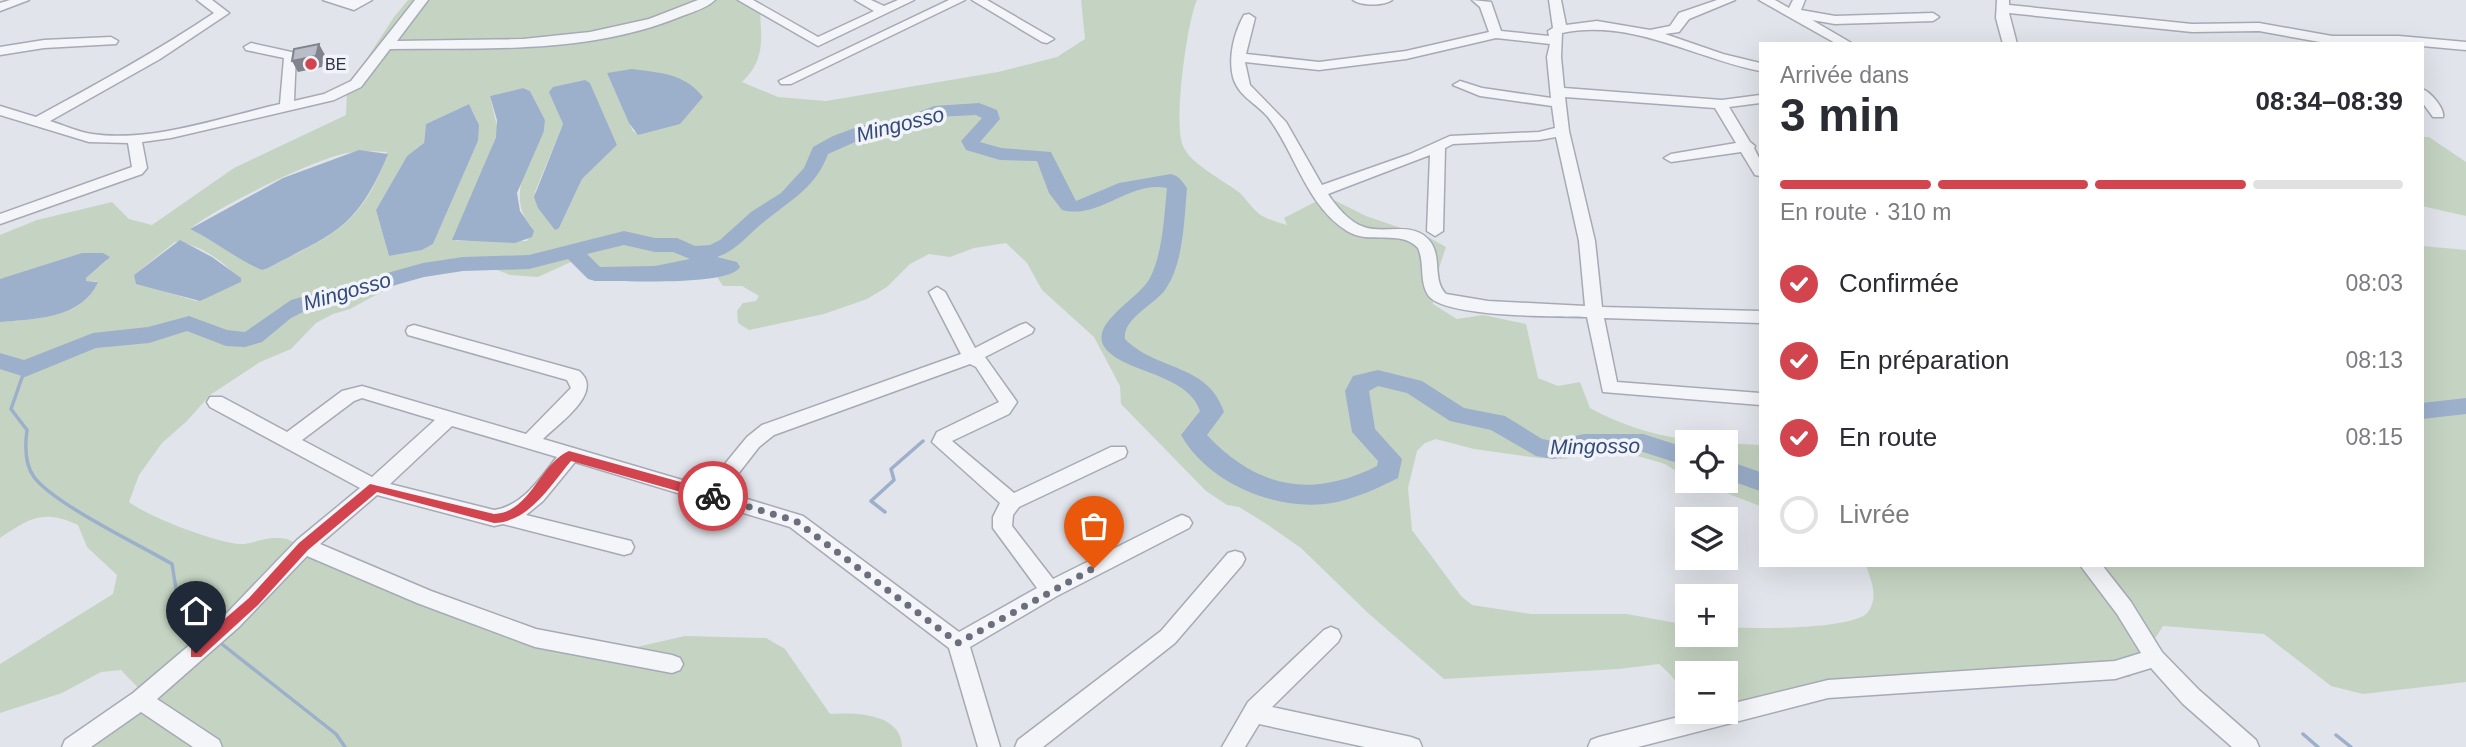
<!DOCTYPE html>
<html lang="fr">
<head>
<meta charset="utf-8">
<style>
  body { margin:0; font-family:Arial,sans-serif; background:#f2f2f3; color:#2b2b33; height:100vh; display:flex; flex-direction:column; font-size:26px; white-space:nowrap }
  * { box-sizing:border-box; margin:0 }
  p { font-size:23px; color:#7c7c81 }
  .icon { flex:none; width:38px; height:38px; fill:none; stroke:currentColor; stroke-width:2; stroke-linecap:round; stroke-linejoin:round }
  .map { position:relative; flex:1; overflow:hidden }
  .side { position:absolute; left:1759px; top:42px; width:665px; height:525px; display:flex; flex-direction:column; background:#fff; border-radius:0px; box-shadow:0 7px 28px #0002 }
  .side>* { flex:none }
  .tools { position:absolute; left:1675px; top:430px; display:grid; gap:14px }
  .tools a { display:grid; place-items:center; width:63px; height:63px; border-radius:0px; background:#fff; box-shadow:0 7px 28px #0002; font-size:35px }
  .pin { position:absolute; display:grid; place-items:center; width:60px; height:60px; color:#fff; margin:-72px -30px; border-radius:50% 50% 50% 0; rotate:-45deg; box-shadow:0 0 7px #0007 }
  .pin .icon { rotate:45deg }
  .courier { position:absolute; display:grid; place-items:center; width:70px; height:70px; margin:-35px; border:5px solid #d2444e; border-radius:50%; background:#fff; color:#222; box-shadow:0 2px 9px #0007 }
  .headline em { font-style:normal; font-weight:600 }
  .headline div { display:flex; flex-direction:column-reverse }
  .headline { display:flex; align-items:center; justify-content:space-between; height:119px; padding:0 21px }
  h1 { font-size:46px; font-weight:600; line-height:52px }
  .bar { display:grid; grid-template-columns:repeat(4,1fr); gap:10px 7px; align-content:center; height:84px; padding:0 21px }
  .bar i { height:9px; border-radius:5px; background:#e1e1e2 }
  .bar .selected { background:#d2444e }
  .bar p { grid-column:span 4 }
  ol { padding:0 21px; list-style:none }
  li { display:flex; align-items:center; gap:21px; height:77px }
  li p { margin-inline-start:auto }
  li .icon { padding:7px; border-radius:50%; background:#d2444e; color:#fff; stroke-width:4 }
  li:last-child { color:#7c7c81 }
  li i { width:38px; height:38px; border:4px solid #e1e1e2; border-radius:50% }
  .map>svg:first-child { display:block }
</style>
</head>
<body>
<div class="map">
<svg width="2466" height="747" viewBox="0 0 2466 747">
  <rect width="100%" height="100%" fill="#e1e4ea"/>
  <path fill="#c5d4c2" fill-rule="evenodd" d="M408,0h339l13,13c2,29 4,48 -18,69l36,15 48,4 172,-29 59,-15 28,-18 -4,-39h116c-10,21 -24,124 -14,146 7,18 42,35 57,47 6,6 11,14 18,20 7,6 20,9 29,12l-3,-7 31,-16 19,-2 32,16 64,22 16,9 -14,42 1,15 24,15 26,-4 43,9 12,54 20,8 22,-4 10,26c40,22 85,33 131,35h-34v35l-22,-14 -38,-11 -27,-2 -35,8 -26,-1 -65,-9 -38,-10 -11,4 -8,8 -9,37 4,42 49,66 11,9 59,9h96l60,11v10h39v-8c24,2 129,3 142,-15 11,-16 3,-31 -2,-47h556v-319l44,4v432l-103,12 -32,-8 -67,-52 -101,-8 -33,51 -286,14 -162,40c2,-33 3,-45 -23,-67l-40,5 -175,10 -76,-66 -67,-65 -36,-25 -26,-16 -12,-2 -21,-14 -85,-87 -1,-18 -26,-49 -52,-47 -15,-27 -21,-20 -32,5 -24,9 -21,-3 -19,10 -23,23 -20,12 -43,15 -75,16 -11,-7 -1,-12 6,-8 13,-2 3,-5 -17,-10h-19l-6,-9 -120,1 -15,-7 -9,-10 -35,16 -28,-2 -23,-9 -47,4 -42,13 -48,26 -17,5 -17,9 -25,26 -31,13 -50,33 -23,26 -25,22 -23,32 -10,27c20,15 83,39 109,42 17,1 25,-9 49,-5l128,60 195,54 75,-17 81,2 19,11 45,65c25,-2 72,-1 72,33h-837l78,-54 -22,-23 -20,2 -39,21 -62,20v-49l113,-70 4,-19 -30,-28 -9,-22c-35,-16 -48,-7 -78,13v-216c31,-3 86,-3 97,-41h-11v-3l21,-18 -107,19v-44l37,-15 75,-18 17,17 23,6 82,-57 112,-53 1,-26 47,-72zM607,73l42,57 -10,5 -6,-4zM590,83l27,62 -35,34 -23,49 -24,-36 28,-68 -13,-32zM523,88l7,3 15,29 -1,11c-15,31 -39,67 -12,96l-5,14h-72l43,-110 -8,-35zM469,104l8,16 1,21 -45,103 -11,6 -33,6 -13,-46 31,-54 17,-13 2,-19zM387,152c-23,75 -59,85 -123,118l-74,-41c23,-20 128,-72 158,-76 12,-2 26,-2 39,-1zM175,242c21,0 56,22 64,41l-43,18 -39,-12 -23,-14zM1687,674h39v38h-39z
    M2422,137h7l37,25v54l-44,-10z
    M1726,443l34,2v61l-65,-25h31z"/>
  <path fill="#9cafcb" d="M632,69c29,4 52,4 71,28l-23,27 -42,11 -9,-12 -22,-50z
    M585,80l5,3 27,62 -35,34 -23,49 -4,2 -17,-22 -4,-11 29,-73 -14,-32 4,-5z
    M523,88l7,3 15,29 -1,11 -27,62 3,18 14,20 -2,6 -17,6 -63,-3 44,-103 1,-17 -7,-24z
    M469,104l10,21 -1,16 -45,103 -11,6 -33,6 -13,-46 31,-54 17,-13 2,-19z
    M359,150l29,4c-32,76 -52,78 -122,115l-4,1c-26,-11 -47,-29 -72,-41l93,-51z
    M180,240l32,17 29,21v4l-41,19 -64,-17 -2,-9z
    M82,253h21l7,4 -24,21v3l12,1c-16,37 -64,37 -98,40v-43z"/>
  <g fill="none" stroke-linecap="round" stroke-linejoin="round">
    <path stroke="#9cafcb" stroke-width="3.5" d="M25,369l-14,40 16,21c-2,15 -2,35 7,47 20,27 106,68 138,87l5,31 19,20 10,18
      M885,512l-14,-11 23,-21 -3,-11 32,-28
      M218,641l118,93 9,13
      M2303,734l15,13
      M2336,735l15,12"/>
    <path fill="#9cafcb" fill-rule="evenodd" d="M979,103l18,7 3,9 -20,23 21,6 50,4 25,49 43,-18 52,-9c8,2 11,7 16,14 -3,32 -3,75 -22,102 -11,15 -43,29 -40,49 31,32 83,24 99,73l-17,23c50,53 104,64 170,31l1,-5 -26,-29 -7,-41 8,-15 25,-6 44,11 42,27 41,8 37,23 11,2 31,-7h59l44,14v18l-44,-14h-59l-31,7 -17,-3 -45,-26 -41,-9 -43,-28 -29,-7 -9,5 6,38 27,30 -4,19c-20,10 -39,19 -61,24 -55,12 -128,-17 -156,-67l19,-24c-10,-31 -55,-37 -80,-51 -51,-28 18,-58 30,-82 13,-26 14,-61 17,-90 -37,-8 -68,32 -105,22l-13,-17 -12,-32 -37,-1 -34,-10 -5,-9 21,-23 -6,-3 -39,2 -19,9 -47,9 -43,19c-12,33 -37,46 -63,67 -17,13 -27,29 -48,36l20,5 3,5c-12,20 -119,13 -145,14l-7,-2 -20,-20 -39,10 -66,2 -39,6 -117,33 -16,8 -29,24 -17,5 -19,-1 -39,-15 -38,12 -53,5 -71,29 -25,-8v-16l24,7 69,-27 55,-6 41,-11 38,14 18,2 46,-32 132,-37 40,-6 66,-2 95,-24 31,7h22l18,8 15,-1 10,-5 31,-28 30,-19 23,-25 9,-21 20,-11 27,-10 46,-9 28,-11zM624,245l31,7h18l17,7 -35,7 -55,1 -13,-13z
      M2466,398v16l-44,5v-16z
      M1726,460l34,12v19l-34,-12z"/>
    <defs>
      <path id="minor" d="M10,0h19l-29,11v-8z
        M197,0h15l17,13 -69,46 -110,62c13,4 28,11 42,13 58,9 131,-17 188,-30l4,-46 -38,-8 -2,-3 7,-4 45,10 -2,48 30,-7 27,-13 64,-81h13l-31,41 126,-2 67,-7 59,-13 49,-19h17c-8,8 -22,12 -33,16 -91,38 -195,32 -292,33l-29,38 -27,13 -163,38 -29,4 5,26 -5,6 -142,50v-10l132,-47 -4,-24 -39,-1 -89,-27v-9l36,11c61,-33 121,-66 178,-104z
        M323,0h49l-18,10z
        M738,0h15l65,37 56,-26 -19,-11h16l13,6 14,-6h16l-96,46z
        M949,0h16l-174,84h-10l-2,-3z
        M972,0h15l67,39 -7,4 -5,-1z
        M1353,0h39c-8,6 -31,6 -39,0z
        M1472,0l19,2 10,29 48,5 -1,-5 5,-3 -4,-28h12l5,25 31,-4 53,9 20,-4 9,-13 38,-13h18l-46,19 -10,13 -14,2 58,20 37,9v8c-65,-13 -130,-53 -198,-38l-1,24 3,31 158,12 38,-5v8l-31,4 21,35 5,4 -1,2 6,12v16l-5,-1 -14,-23 -70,10 -7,-4 7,-4 65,-11 -21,-35 -150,-11 4,34 26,110 7,66 158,4v12l-156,-5 13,64 143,11v12l-157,-13 -16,-75c-30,-1 -144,1 -159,-22 -9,-14 -3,-32 -10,-47 -17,-19 -49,-3 -71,-17 -41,-26 -51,-77 -79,-114 -12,-14 -30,-21 -35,-40 -5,-20 1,-44 11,-62l5,-1 6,4 -9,36 73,8 87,-11 83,-19 -9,-25zM1496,38l54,6 -3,13 4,41 -69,-10 -22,-7 -7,4 27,11 72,10 3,22 -16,4 -89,4 -40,18 -88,31 -36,-63 -36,-37 -5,-23 74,8 87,-11zM1556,137l23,104 6,65 -97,-5 -42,-7c-15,-15 -2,-40 -19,-56 -17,-16 -43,-4 -63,-11 -15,-5 -28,-21 -36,-33l102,-39 -3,76 8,5 8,-5 2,-83 8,-4 86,-4z
        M1759,0h16l14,8 4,-8h12l-4,10 34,6 98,-3 6,4 -6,4 -98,3 -23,-4 41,24h-16z
        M1997,0h12v5l183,19 67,-1 73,13h67l67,6v8l-44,-4v-2h-91l-72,-13 -67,1 -183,-19 8,31h-14l-7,-26z
        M111,37l7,4 -2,3 -72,4 -44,7v-8l44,-7z
        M2422,89c9,3 23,20 21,28h-10l-11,-15z
        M937,287l8,5 30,56 45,-23 6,-2 8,6 -2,4 -47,24 32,45 -8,12 -57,27 62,52 97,-46h14l2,5 -2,5 -106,50 -6,8 -1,11 41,53 122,-61 7,-3 7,3 3,5 -3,5 -132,68 -87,51 30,100h-22l-29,-99 -159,-121 -215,-65 -32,39 -17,14 105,26 3,6 -3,6 -7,2 -121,-31 -9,2 -117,-31 -57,49 111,47 105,38 136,26 8,3 3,6 -3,6 -8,3 -137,-26 -118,-44 -110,-47 -68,71 -82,72 62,41 3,7h-29l-52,-35 -50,35h-29l3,-7 68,-47 92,-78 72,-75 63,-52 -150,-81 -3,-5 3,-5h12l65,35 55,-41 20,-5 164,48 45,-46 -4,-8 -159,-45 -2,-4 2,-4 6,-2 165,46c26,21 -20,52 -36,68l163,48 41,-50 15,-12 199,-71 -32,-62zM970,364l6,3 23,35 -62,30 -5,10 68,61 -7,14v11l44,60 -78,44 -156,-116 -79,-24 35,-45 15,-12zM362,398l73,22 -63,57 -70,-37 52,-39zM452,426l105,31c-17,21 -34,49 -63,53l-104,-26z
        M1235,551l7,2 3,6 -3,6 -67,78 -132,104h-28l3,-7 143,-109 67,-78z
        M2080,565h22l29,37 31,50 37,38 57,50 3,7h-27l-49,-43 -32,-36 -36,11 -287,19 -190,49h-50l3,-7 8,-3 99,-25h28v-7l102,-25 287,-19 26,-8 -24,-39z
        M1331,627l7,3 3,6 -3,6 -66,65 139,30 8,3 3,7h-57l-106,-23 -14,23h-23l26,-45 76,-72z"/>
    </defs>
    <use href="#minor" stroke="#a6aab5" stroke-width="3"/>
    <use href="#minor" fill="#f4f5f8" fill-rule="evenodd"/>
  </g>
  <path fill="#81848c" d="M319,44l6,11 -3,12 -24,5 -6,-11z"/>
  <path fill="#b8bdc8" stroke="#81848c" stroke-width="2" d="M319,44l-3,12 -24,5 2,-12z"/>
  <path fill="#d2444e" d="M569,451l144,40 6,5 -6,5 -142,-40c-21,25 -42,61 -77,62l-117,-31 -69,58 -50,55 -57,52h-10v-9l58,-50 50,-55 71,-59 124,30c37,-2 45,-50 75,-63z"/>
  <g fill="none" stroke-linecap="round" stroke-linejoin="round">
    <path stroke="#696f7d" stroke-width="7" stroke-dasharray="0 12.6" d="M713,496l83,25 162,122 136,-75"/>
  </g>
  <circle fill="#d2444e" stroke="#f1f3f8" stroke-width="2.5" cx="311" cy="64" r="7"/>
  <g text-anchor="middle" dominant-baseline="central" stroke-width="7" stroke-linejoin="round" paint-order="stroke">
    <g font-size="16" fill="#293043" stroke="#f1f3f8" text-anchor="start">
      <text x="325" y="64">BE</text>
    </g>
    <g font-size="21" font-style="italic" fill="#324b78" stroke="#f1f3f8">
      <text transform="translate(900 124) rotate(-14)">Mingosso</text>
      <text transform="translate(347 291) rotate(-16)">Mingosso</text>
      <text transform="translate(1595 446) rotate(-1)">Mingosso</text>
    </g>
  </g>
</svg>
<div class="tools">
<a><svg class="icon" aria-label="locate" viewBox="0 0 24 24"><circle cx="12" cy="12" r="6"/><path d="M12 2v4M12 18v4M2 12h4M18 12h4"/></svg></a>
<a><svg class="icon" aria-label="layers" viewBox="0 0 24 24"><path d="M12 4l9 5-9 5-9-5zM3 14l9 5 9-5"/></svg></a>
<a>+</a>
<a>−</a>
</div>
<div class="pin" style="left:1094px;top:568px;background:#ea580c"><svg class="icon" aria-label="bag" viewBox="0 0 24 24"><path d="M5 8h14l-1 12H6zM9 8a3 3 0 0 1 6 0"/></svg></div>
<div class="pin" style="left:196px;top:653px;background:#1f2937"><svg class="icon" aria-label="home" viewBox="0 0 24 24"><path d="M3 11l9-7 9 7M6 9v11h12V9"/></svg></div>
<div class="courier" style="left:713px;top:496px"><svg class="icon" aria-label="bike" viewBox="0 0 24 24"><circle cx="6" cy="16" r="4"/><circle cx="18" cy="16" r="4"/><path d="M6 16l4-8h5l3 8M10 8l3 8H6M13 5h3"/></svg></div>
<section class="side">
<div class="headline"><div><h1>3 min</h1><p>Arrivée dans</p></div><em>08:34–08:39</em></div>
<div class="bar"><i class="selected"></i><i class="selected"></i><i class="selected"></i><i></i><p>En route · 310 m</p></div>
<ol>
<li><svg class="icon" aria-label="check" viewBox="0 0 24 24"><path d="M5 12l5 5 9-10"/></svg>Confirmée<p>08:03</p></li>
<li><svg class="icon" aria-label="check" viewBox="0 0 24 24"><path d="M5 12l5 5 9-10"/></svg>En préparation<p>08:13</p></li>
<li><svg class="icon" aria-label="check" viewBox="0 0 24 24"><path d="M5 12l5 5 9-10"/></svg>En route<p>08:15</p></li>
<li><i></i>Livrée</li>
</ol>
</section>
</div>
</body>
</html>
